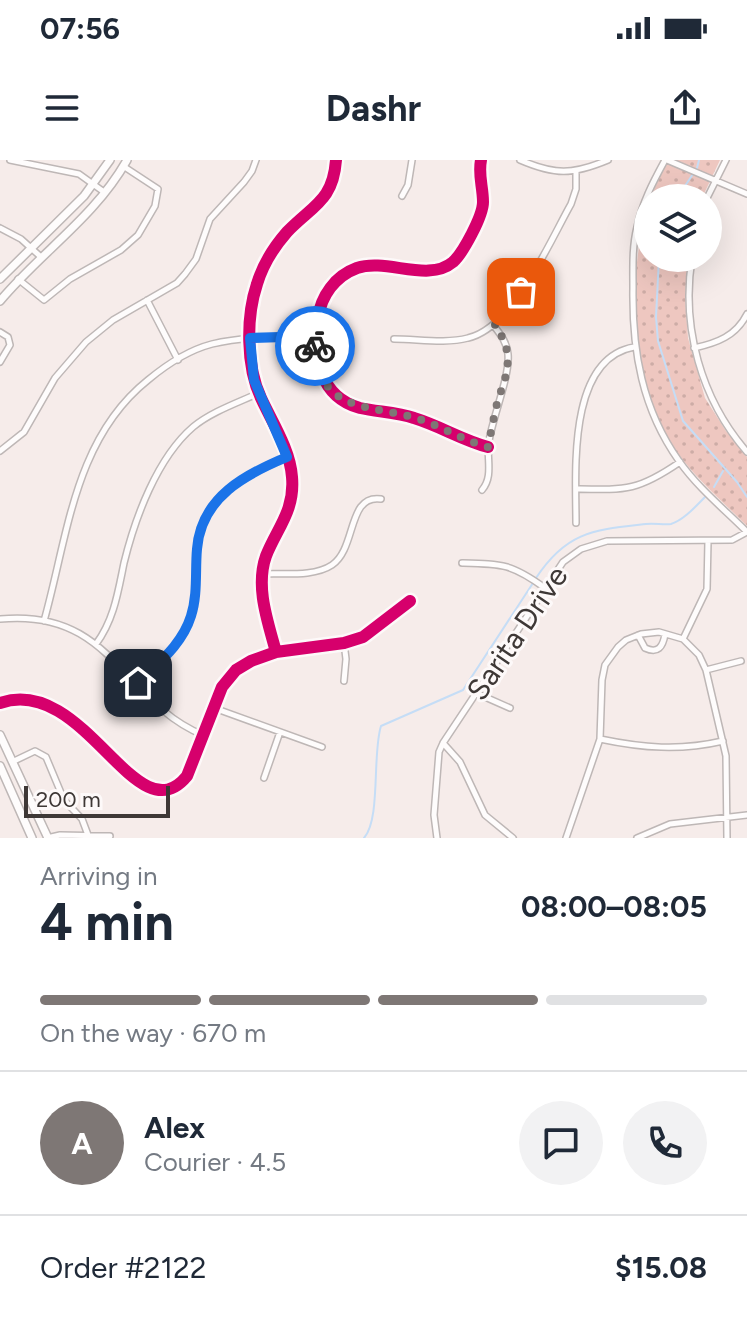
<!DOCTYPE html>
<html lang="en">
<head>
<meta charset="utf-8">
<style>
  body { margin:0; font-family:Figtree,sans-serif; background:#f2f2f3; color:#1f2937; height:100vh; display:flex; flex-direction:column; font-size:30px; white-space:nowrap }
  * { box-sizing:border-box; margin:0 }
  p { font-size:26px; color:#747a83 }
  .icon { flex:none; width:44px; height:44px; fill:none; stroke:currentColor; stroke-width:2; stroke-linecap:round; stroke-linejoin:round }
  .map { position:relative; height:678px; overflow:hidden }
  .panel { display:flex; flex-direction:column; background:#fff; flex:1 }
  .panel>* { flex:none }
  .tools { position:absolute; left:634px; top:24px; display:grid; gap:16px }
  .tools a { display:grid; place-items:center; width:88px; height:88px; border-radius:50%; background:#fff; box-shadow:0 8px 32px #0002; font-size:40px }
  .scale { position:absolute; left:24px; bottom:20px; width:146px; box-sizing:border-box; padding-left:8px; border:4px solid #3e3836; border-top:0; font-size:22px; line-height:28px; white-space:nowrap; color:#3e3836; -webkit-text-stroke:6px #fdf9f9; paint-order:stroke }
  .pin { position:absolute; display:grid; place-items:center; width:68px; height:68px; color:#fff; margin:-34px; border-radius:16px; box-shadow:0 4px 12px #0006 }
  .courier { position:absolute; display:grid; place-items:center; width:80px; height:80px; margin:-40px; border:6px solid #1a73e8; border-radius:50%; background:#fff; color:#222; box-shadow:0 2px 10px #0007 }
  .summary em { font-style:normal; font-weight:700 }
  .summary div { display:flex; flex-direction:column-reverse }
  .summary { display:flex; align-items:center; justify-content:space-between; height:136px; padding:0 40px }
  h1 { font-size:52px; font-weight:700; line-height:60px }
  .bar { display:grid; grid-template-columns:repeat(4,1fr); gap:12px 8px; align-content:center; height:96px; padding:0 40px }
  .bar i { height:10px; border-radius:6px; background:#e0e1e3 }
  .bar .active { background:#7e7775 }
  .bar p { grid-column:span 4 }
  .line { display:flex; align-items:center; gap:20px; padding:0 40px; border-top:2px solid #e0e1e3 }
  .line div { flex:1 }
  .round { display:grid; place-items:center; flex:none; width:84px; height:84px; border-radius:42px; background:#f2f2f3 }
  .status { display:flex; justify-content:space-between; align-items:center; height:56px; padding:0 40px; background:#fff; direction:ltr }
  .status svg { height:22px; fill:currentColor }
  header { display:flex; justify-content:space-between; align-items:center; height:104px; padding:0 40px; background:#fff; font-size:36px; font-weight:700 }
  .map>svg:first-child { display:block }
</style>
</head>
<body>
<div class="status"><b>07:56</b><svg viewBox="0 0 49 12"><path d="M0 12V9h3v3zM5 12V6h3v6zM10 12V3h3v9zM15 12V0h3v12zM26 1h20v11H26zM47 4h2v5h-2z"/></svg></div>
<header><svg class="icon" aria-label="menu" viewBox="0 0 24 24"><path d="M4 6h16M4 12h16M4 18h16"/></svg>Dashr<svg class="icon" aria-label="share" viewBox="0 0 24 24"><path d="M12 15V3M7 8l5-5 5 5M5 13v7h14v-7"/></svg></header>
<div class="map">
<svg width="747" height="678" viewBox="0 0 747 678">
  <defs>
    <pattern id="grass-dots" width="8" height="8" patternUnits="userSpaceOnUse" patternTransform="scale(2)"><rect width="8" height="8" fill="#eec7c0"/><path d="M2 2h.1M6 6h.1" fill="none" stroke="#cdaca6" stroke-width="1.8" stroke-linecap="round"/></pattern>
  </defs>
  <rect width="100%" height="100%" fill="#f6ecea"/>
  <path fill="url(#grass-dots)" d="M668,0h52l-18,38h-52z
    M648,43v55h40l-3,40 3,40 17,60 21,33 21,26v69c-21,-21 -45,-42 -64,-66 -56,-70 -57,-173 -35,-257z"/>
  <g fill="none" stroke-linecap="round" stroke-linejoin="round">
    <path stroke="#c5ddf6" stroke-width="2" d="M677,38l20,-30 2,-8
      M659,98l-3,59 2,24 25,80 54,61 10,15
      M714,327l9,-16
      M536,418c31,-47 58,-48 110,-54 8,-1 18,1 25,0 13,-4 25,-18 34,-27
      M364,678c17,-19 8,-84 17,-112l82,-36 70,-107"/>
    <defs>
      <path id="minor" d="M10,0l69,14 25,18
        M481,0c-3,15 2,27 2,42 0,14 -20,51 -30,60 -25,21 -66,-4 -96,6 -22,8 -36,28 -39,50 -6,36 1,79 42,90 18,4 37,4 54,10 26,8 48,22 74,29
        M520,0c35,15 52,15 88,0
        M665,0c-12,22 -23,43 -28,67 -5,20 -4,41 -4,61 -1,63 9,121 46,173 19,27 45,48 68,71
        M667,0l80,34
        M402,36l6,-11 4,-25
        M707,38l19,-38
        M0,68l21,11 20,18
        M692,98c-11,69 9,141 55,194
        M18,119l26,21 26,-21 51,-29 17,-15 17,-29 3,-17 -35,-23
        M147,140l31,60
        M0,172l8,5 2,8 -10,17
        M394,179c24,0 51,5 74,-1 45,-10 81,-95 103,-134l5,-15v-18
        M694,188c23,-5 42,-12 53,-34
        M0,291l24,-19 31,-54 31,-36 27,-22 64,-37 8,-9 11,-15 14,-40 34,-37 8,-11 4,-11
        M576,329c50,1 62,2 104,-27
        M482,330c12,-14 4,-32 7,-49 4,-25 21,-65 19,-87 -1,-11 -7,-19 -14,-28
        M576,363c0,-51 -9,-164 58,-176
        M462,403c41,1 50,1 83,25
        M263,414c21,-1 51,3 69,-9 25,-17 15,-71 49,-66
        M0,459c113,-11 122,83 203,116
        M44,461c24,-85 30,-182 104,-241 18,-15 41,-30 64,-36 33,-8 69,-7 103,-8
        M638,475l7,13c13,6 18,-1 20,-14
        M683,479l24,-50 1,-48
        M344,483l2,16 -2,22
        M96,484c18,-24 22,-52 28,-81 11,-45 33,-105 69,-136 18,-15 44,-24 66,-34
        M276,492c-8,-30 -21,-65 -10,-96 11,-28 29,-45 26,-79 -2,-28 -20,-55 -31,-79 -15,-32 -15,-81 -4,-114 6,-20 16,-36 30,-52 26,-27 46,-31 49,-72
        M706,510l35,-9
        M138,523c20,-20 44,-38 53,-67 7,-21 4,-45 6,-67 4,-52 48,-74 90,-92
        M476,533l34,15
        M0,543c85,-29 136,135 187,73l35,-89 14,-17 15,-9 25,-9 68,-9 19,-6 47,-36
        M214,548l108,39
        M600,579c43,9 80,12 123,2
        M443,583l17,19 25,53 28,23
        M14,601l21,-10 11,6 18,43 18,19 6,16
        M264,618l16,-46
        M47,678l13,-3 50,1
        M437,678l-3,-23 5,-63 4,-9 120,-181 18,-13 26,-8 125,-1 15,-8
        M566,678l34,-99 2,-59 3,-15 13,-18 8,-7 15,-6 18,-2 24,7 16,16 7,15 20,86 1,82
        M637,678l33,-14 77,-9"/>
      <path id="major" d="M0,119l84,-83 26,-36
        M0,141c41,-49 95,-84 127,-141
        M0,575l48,103
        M0,606l32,72"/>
    </defs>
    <use href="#minor" stroke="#beb7b6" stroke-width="8"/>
    <use href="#major" stroke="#beb7b6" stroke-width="10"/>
    <use href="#minor" stroke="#fefcfc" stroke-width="5"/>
    <use href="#major" stroke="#fefcfc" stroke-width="7"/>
    <defs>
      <path id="cycleway" d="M481,0c-3,15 2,27 2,42 0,14 -20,51 -30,60 -25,21 -66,-4 -96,6 -22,8 -36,28 -39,50 -6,36 1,79 42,90 18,4 37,4 54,10 26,8 48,22 74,29
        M276,492c-8,-30 -21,-65 -10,-96 11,-28 29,-45 26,-79 -2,-28 -20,-55 -31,-79 -15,-32 -15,-81 -4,-114 6,-20 16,-36 30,-52 26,-27 46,-31 49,-72
        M0,543c85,-29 136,135 187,73l35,-89 14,-17 15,-9 25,-9 68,-9 19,-6 47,-36"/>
    </defs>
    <use href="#cycleway" stroke="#fdf9f9" stroke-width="17"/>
    <use href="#cycleway" stroke="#d6006c" stroke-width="12"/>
  </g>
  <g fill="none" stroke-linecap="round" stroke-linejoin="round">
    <path stroke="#7e7775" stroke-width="8" stroke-dasharray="0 14.4" d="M315,186c3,68 57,58 104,73 24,8 45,22 69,28l8,-40 12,-38 -2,-27 -12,-16 27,-34"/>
    <path stroke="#1a73e8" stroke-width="10" d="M138,523c20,-20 44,-38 53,-67 7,-22 4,-45 6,-67 4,-52 49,-75 90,-92l-33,-77 -4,-42 65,-2v10"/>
  </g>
  <g text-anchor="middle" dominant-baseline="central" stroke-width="6" stroke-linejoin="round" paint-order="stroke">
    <g font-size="30" fill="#3e3836" stroke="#fdf9f9">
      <text transform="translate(517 473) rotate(-56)">Sarita Drive</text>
    </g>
  </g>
</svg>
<div class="tools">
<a><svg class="icon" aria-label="layers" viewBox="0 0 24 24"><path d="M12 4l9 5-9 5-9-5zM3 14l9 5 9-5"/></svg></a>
</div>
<div class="scale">200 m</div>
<div class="pin" style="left:521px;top:132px;background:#ea580c"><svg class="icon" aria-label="bag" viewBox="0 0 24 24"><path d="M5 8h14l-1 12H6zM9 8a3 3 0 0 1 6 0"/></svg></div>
<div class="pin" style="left:138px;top:523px;background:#1f2937"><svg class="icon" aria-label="home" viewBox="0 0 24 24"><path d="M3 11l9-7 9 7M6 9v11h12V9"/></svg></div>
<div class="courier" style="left:315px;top:186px"><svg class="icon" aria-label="bike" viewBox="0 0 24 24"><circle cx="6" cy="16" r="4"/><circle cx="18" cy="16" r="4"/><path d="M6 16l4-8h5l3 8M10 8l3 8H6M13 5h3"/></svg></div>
</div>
<section class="panel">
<div class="summary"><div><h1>4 min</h1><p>Arriving in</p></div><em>08:00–08:05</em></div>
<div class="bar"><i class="active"></i><i class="active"></i><i class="active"></i><i></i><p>On the way · 670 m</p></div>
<div class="line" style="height:144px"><b class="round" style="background:#7e7775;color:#fff">A</b><div><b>Alex</b><p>Courier · 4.5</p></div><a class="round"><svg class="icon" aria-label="chat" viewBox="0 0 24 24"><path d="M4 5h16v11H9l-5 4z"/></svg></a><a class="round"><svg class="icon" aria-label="phone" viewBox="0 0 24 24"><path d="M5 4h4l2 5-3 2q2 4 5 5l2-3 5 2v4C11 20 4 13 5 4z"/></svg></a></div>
<div class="line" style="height:104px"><div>Order #2122</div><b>$15.08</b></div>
</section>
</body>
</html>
